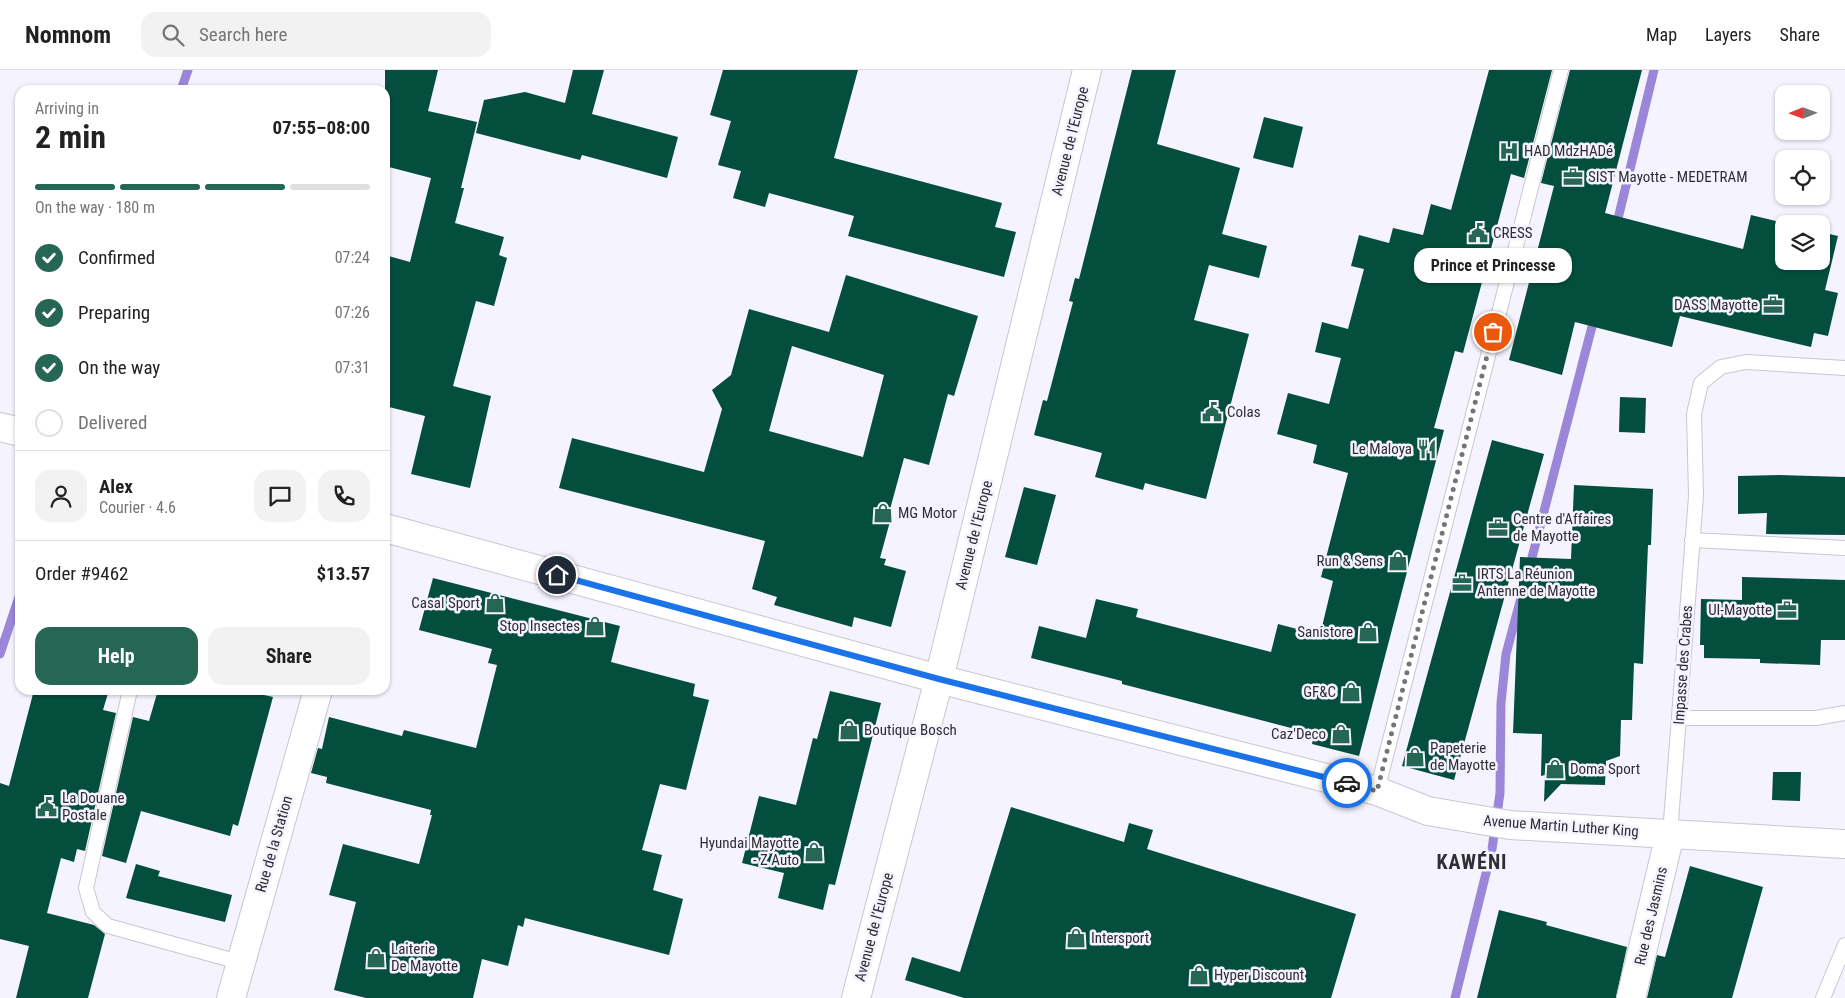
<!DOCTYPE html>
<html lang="en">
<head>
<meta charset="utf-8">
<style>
  body { margin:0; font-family:"Roboto Condensed",sans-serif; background:#f2f2f2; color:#222; height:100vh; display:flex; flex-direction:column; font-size:19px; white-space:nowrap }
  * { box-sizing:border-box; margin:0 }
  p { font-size:16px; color:#767676 }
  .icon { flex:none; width:28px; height:28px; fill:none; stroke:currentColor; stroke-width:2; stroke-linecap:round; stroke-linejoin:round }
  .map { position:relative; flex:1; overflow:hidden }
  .drawer { position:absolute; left:15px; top:15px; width:375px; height:610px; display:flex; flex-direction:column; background:#fff; border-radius:15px; box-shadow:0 1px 4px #0004 }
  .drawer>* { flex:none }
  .needle { width:32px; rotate:269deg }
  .controls { position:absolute; left:1775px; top:15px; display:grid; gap:10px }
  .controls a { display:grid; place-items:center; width:55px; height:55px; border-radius:10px; background:#fff; box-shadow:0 1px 4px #0004; font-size:25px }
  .pin { position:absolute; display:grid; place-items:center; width:42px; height:42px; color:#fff; margin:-21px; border:2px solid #fff; border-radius:50%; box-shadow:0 1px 5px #0007 }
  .courier { position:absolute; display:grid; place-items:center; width:50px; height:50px; margin:-25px; border:4px solid #1a73e8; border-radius:50%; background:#fff; color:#222; box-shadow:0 1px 6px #0007 }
  .bubble { position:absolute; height:35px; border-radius:15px; background:#fff; box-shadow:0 1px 4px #0004; font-size:16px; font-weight:700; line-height:35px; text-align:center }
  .head em { font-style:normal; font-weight:700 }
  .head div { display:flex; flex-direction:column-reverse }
  .head { display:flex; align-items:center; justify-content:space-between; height:85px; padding:0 20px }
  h1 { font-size:32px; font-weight:700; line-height:38px }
  .bar { display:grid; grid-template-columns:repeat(4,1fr); gap:8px 5px; align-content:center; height:60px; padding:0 20px }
  .bar i { height:6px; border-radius:4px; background:#e0e0e0 }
  .bar .active { background:#266654 }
  .bar p { grid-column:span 4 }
  .line { display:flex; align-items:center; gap:12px; padding:0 20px; border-top:1px solid #e0e0e0 }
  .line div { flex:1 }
  .round { display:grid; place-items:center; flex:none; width:52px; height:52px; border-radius:15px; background:#f2f2f2 }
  ol { padding:0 20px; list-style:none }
  li { display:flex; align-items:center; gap:15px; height:55px }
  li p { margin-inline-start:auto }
  li .icon { padding:5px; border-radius:50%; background:#266654; color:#fff; stroke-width:4 }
  li:last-child { color:#767676 }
  li i { width:28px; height:28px; border:2px solid #e0e0e0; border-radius:50% }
  .action { display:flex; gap:10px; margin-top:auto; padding:10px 20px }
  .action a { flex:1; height:58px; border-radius:15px; background:#266654; color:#fff; font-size:20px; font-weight:700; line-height:58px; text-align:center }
  .action a+a { background:#f2f2f2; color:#222 }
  header { display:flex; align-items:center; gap:30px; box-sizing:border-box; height:70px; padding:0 25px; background:#fff; border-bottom:1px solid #e0e0e0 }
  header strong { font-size:24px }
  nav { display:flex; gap:28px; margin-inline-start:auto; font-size:18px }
  .search { width:350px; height:45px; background:#f2f2f2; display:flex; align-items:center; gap:12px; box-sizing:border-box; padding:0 18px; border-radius:15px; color:#767676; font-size:19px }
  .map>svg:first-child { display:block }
</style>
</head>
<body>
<header>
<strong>Nomnom</strong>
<div class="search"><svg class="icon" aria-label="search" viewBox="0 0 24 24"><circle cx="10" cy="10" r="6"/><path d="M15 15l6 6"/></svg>Search here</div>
<nav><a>Map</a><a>Layers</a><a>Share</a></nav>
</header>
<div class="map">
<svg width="1845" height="928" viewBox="0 0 1845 928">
  <rect width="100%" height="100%" fill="#f5f3fe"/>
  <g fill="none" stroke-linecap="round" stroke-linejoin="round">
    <path stroke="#9a87d9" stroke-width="9" d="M181,20l7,-20
      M1616,157l38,-157
      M1529,499l66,-254
      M0,584l20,-60
      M1455,928l37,-149 8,-56 1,-90 5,-49 15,-56"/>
  </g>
  <path fill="#044e3d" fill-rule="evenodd" d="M385,0h53l-10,41 49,11 -16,66h3l-9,35 49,14 -5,18 8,3 -13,48 -18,-5 -23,85 38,10 -21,92 -59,-14 14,-58 -40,-10v-151l25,7 21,-84 -46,-12z
    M573,0h31l-12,44 86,23 -11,41 -85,-23 -2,5 -104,-27 8,-33 41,-8 40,11z
    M723,0h135l-24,88 168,45 -7,24 21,5 -12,45 -156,-41 6,-20 -85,-23 -4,14 -32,-9 8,-27 -23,-6 13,-44 -21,-6z
    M1132,0h44l-19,74 83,24 -18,66 45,12 -8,32 -50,-13 -15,55 55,14 -43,165 -61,-16 -2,7 -48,-13 7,-24 -68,-18 9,-35 4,1 26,-99 -4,-1 6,-23 4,1z
    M1489,0h63l-28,108 -13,-4 -48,179 -8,-2 -21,77 10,2 -85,326 -47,-12 2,-10 -192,-50v-3l-91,-23 8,-32 47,12 10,-39 42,10 -2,8 135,35 7,-28 42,11 13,-54 -12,-4 27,-104 -35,-10 4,-18 -40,-11 11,-41 41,11 12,-46 -26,-6 7,-30 26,7 16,-60 -13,-3 8,-31 30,8 4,-15 30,7 8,-31 20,6z
    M1570,0h72l-37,143 138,36 8,-34 37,9h-4v37h37v-29l17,4 -13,54 13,3 -10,43 -14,-3 -3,14 -131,-31 -8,31 -97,-25 -13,53 -53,-15 45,-174 -13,-3z
    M1264,47l39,10 -10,41 -40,-10z
    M846,205l132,41 -24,80 -6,-2 -19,71 -25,-7 -15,55 3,1 -12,44 6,1 -2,6 22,6 -15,56 -37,-10 -2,10 -78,-22 3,-8 -25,-8 13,-48 -206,-53 13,-50 132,34 18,-63 -10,-19 19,-15 18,-66 80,23zM792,276l92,29 -21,82 -94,-26z
    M1620,327l26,1 -1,35 -26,-1z
    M1492,370l52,14 -90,326 -52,-14z
    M1779,405l66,2v58l-79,-1 1,-21 -29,1v-38z
    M1574,415l79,4 -2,56h-3l-5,119 -9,-1 -2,57h-11l-1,36 -14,5 -1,24 -44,-1 -17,18 1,-27 -4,1 1,-42 -29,-1 7,-176 51,2z
    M1024,417l32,8 -19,70 -32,-8z
    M1742,507l103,3v60h-24l-1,25 -60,-2v-4l-56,-1v-13h-4l1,-46 41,1z
    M433,508l187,48 -9,36 84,22 -2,12 16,4 -23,90 -26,-6 -18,66 20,5 -9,35 30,9 -14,56 -144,-37 -2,9 -5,-2 -10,41 -26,-7 -9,39h-107l-32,-8 22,-88 -27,-7 14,-51 76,20 13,-49h-2l1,-5 -105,-27 1,-6 -16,-4 7,-25 4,1 7,-32 73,19 2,-6 72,18 21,-83 -9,-2 4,-14 -73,-19z
    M34,620h75l-6,20 13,3 -31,138 -8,-2 -3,13 -13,-4 -14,55 47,12 11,9 -17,64h-72l13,-52 -29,-7v-156l9,3z
    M158,620h107l-1,5 9,2 -35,129 -5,-2 -3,12 -89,-25 -15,52 -24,-7 31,-139 16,4z
    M830,621l51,12 -46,182 -6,-1 -6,26 -45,-12 6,-25 -42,-10 17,-67 37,9 17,-67 4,1z
    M1773,702h28l-1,29 -28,-1z
    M1011,737l113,35 5,-19 24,7 -6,19 209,65 -25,84h-367l-59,-18 7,-23 48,15z
    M136,794l24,7 -2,5 74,19 -7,27 -99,-24z
    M1690,796l73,21 -31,111h-85l10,-43 8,2z
    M1499,840l48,12 -1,3 81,22 -11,51h-139z"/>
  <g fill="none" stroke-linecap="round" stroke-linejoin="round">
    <defs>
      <path id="lane" d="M1692,470l153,8
        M130,620l-44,198 7,24 15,14 131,36
        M1679,648h137l29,-5
        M1377,721l184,-721
        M1670,764l26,-338 -2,-82 7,-31 20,-16 25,-5 99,6
        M1823,928l22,-53"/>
      <path id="street" d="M0,357l20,5
        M385,458l554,151 438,112 51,20 82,14 335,19
        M231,928l87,-308
        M856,928l83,-319 148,-609
        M1631,928l39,-164"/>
    </defs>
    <use href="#lane" stroke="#c9c6d5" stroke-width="16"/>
    <use href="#street" stroke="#c9c6d5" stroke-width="30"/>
    <use href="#lane" stroke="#fff" stroke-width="14"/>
    <use href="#street" stroke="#fff" stroke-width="28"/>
  </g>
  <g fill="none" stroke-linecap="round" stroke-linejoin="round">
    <path stroke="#74737b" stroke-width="5" stroke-dasharray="0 9" d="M1347,713l30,8 116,-459"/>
    <path stroke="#1a73e8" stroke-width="6" d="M557,505l382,104 408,104"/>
  </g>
  <defs>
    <symbol id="hospital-bare" viewBox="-9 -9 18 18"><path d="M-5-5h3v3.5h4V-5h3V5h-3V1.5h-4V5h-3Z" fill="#266654" stroke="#f5f3fe" stroke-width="2.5" paint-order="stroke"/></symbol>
    <symbol id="office-bare" viewBox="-9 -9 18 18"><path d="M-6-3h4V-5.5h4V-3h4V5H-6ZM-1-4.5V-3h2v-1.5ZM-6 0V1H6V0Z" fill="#266654" stroke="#f5f3fe" stroke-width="2.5" paint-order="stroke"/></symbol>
    <symbol id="civic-bare" viewBox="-9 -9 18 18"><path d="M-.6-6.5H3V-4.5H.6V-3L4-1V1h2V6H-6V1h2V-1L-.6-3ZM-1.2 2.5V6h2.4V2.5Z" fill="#266654" stroke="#f5f3fe" stroke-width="2.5" paint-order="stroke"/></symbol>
    <symbol id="restaurant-bare" viewBox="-9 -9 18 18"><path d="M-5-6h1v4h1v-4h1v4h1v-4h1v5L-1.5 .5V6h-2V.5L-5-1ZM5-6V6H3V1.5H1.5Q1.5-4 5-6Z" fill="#266654" stroke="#f5f3fe" stroke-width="2.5" paint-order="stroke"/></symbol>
    <symbol id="shop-bare" viewBox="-9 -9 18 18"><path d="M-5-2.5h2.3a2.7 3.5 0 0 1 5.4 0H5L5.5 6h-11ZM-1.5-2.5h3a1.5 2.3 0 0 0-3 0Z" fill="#266654" stroke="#f5f3fe" stroke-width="2.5" paint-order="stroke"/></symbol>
  </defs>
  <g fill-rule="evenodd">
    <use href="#hospital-bare" x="1495" y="67" width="28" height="28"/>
    <use href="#office-bare" x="1559" y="93" width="28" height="28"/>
    <use href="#civic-bare" x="1464" y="149" width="28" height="28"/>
    <use href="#office-bare" x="1759" y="221" width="28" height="28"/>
    <use href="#civic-bare" x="1198" y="328" width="28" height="28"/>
    <use href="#restaurant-bare" x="1413" y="365" width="28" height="28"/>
    <use href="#shop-bare" x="869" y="429" width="28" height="28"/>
    <use href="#office-bare" x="1484" y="444" width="28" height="28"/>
    <use href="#shop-bare" x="1384" y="477" width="28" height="28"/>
    <use href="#office-bare" x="1448" y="499" width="28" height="28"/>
    <use href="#shop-bare" x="481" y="519" width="28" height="28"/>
    <use href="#office-bare" x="1773" y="526" width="28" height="28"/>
    <use href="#shop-bare" x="581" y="542" width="28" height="28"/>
    <use href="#shop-bare" x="1354" y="548" width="28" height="28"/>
    <use href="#shop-bare" x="1337" y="608" width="28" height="28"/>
    <use href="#shop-bare" x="835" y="646" width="28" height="28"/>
    <use href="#shop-bare" x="1327" y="650" width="28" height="28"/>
    <use href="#shop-bare" x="1401" y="673" width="28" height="28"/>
    <use href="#shop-bare" x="1541" y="685" width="28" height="28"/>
    <use href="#civic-bare" x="33" y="723" width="28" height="28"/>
    <use href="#shop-bare" x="800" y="768" width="28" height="28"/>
    <use href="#shop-bare" x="1062" y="854" width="28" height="28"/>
    <use href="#shop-bare" x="362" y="874" width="28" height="28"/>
    <use href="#shop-bare" x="1185" y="891" width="28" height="28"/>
  </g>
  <g text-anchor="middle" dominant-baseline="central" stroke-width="5" stroke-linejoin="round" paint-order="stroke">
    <g font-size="15" fill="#2f2e34" stroke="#f5f3fe">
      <text transform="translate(1070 71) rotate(-76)">Avenue de l’Europe</text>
      <text transform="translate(974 465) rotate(-76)">Avenue de l’Europe</text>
      <text transform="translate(1683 595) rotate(-86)">Impasse des Crabes</text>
      <text transform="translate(1561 756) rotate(4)">Avenue Martin Luther King</text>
      <text transform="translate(274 774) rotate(-74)">Rue de la Station</text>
      <text transform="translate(1651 846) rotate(-77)">Rue des Jasmins</text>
      <text transform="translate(874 857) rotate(-75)">Avenue de l’Europe</text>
    </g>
    <g font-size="15" fill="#2f2e34" stroke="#f5f3fe" text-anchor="start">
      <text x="1524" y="81">HAD MdzHADé</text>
      <text x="1588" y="107">SIST Mayotte - MEDETRAM</text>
      <text x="1493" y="163">CRESS</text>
      <text x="1758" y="235" text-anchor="end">DASS Mayotte</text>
      <text x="1227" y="342">Colas</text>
      <text x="1412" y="379" text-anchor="end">Le Maloya</text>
      <text x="898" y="443">MG Motor</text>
      <text x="1513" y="449">Centre d'Affaires<tspan x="1513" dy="17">de Mayotte</tspan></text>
      <text x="1383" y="491" text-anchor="end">Run &amp; Sens</text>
      <text x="1477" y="504">IRTS La Réunion<tspan x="1477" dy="17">Antenne de Mayotte</tspan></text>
      <text x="480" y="533" text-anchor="end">Casal Sport</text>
      <text x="1772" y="540" text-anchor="end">UI-Mayotte</text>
      <text x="580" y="556" text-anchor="end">Stop Insectes</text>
      <text x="1353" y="562" text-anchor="end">Sanistore</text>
      <text x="1336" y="622" text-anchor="end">GF&amp;C</text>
      <text x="864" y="660">Boutique Bosch</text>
      <text x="1326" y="664" text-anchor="end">Caz'Deco</text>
      <text x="1430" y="678">Papeterie<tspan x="1430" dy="17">de Mayotte</tspan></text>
      <text x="1570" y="699">Doma Sport</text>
      <text x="62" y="728">La Douane<tspan x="62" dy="17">Postale</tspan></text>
      <text x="799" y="773" text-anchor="end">Hyundai Mayotte<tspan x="799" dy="17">- Z Auto</tspan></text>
      <text x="1091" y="868">Intersport</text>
      <text x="391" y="879">Laiterie<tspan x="391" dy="17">De Mayotte</tspan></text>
      <text x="1214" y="905">Hyper Discount</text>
    </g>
    <g font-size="20" font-weight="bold" letter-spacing="1" fill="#2f2e34" stroke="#f5f3fe">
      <text x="1472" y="792">KAWÉNI</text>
    </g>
  </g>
</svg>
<div class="controls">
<a><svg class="needle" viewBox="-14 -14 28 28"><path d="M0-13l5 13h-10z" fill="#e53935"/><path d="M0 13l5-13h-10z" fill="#767676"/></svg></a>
<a><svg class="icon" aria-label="locate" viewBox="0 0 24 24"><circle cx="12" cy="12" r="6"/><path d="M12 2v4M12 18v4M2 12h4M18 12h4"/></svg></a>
<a><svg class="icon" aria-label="layers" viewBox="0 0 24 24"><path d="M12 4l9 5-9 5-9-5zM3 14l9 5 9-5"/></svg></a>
</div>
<div class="pin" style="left:1493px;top:262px;background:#ea580c"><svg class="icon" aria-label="bag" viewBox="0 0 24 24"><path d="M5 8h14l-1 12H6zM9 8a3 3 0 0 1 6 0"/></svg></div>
<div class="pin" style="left:557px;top:505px;background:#1f2937"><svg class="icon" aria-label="home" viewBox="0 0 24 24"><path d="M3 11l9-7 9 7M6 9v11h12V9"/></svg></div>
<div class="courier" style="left:1347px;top:713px"><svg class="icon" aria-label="car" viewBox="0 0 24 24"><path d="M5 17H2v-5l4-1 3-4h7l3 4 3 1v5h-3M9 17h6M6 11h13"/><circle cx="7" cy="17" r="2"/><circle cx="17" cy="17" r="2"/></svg></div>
<div class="bubble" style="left:1414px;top:178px;width:158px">Prince et Princesse</div>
<section class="drawer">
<div class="head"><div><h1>2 min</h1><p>Arriving in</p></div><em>07:55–08:00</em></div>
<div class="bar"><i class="active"></i><i class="active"></i><i class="active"></i><i></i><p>On the way · 180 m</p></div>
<ol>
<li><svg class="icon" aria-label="check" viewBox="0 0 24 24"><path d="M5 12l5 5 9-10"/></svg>Confirmed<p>07:24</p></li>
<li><svg class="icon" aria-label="check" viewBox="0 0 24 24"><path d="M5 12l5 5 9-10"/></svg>Preparing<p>07:26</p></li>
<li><svg class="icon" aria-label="check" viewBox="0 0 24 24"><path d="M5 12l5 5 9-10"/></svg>On the way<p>07:31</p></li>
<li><i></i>Delivered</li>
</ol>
<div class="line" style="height:90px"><a class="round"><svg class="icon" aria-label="person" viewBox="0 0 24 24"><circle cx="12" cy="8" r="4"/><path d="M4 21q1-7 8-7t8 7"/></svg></a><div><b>Alex</b><p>Courier · 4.6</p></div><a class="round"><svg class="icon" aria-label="chat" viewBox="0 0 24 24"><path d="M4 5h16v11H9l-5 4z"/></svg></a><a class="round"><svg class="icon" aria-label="phone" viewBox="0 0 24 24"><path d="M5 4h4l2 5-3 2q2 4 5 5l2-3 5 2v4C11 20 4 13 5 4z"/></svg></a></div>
<div class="line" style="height:65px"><div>Order #9462</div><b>$13.57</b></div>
<div class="action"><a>Help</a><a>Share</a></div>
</section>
</div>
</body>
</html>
